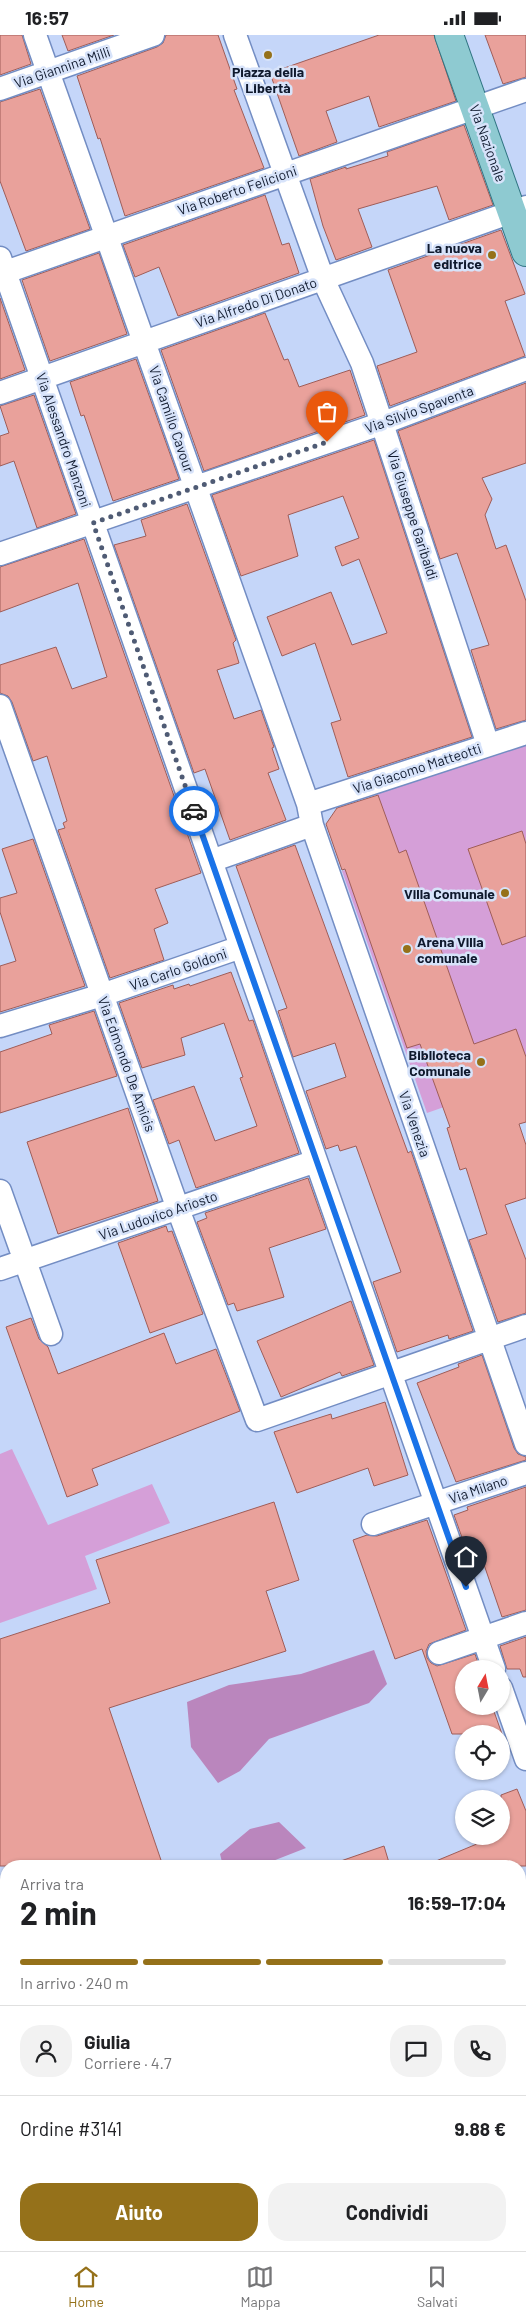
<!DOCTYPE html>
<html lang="it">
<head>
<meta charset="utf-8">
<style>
  body { margin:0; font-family:Barlow,sans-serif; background:#f2f2f2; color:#202124; height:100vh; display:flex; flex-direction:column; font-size:19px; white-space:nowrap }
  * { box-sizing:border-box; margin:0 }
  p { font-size:16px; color:#757577 }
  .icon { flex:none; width:28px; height:28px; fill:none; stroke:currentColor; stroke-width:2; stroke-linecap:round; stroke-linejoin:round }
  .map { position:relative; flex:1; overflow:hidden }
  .sheet { position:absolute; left:0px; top:1825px; width:526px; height:391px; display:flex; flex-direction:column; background:#fff; border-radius:20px 20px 0 0; box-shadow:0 1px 4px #0004 }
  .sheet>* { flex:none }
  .needle { width:32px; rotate:10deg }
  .tools { position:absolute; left:455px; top:1625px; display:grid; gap:10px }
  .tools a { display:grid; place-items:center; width:55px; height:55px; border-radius:50%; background:#fff; box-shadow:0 1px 4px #0004; font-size:25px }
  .pin { position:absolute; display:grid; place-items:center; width:42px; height:42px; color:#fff; margin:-51px -21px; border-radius:50% 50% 50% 0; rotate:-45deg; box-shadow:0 0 5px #0007 }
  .pin .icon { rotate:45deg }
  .courier { position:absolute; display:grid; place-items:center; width:50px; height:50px; margin:-25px; border:4px solid #1a73e8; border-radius:50%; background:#fff; color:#222; box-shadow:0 1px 6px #0007 }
  .overview em { font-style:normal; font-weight:700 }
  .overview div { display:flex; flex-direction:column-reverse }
  .overview { display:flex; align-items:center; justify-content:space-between; height:85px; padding:0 20px }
  h1 { font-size:32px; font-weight:700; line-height:38px }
  .bar { display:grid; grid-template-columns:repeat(4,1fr); gap:8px 5px; align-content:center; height:60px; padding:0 20px }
  .bar i { height:6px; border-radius:4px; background:#e0e0e0 }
  .bar .on { background:#95711a }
  .bar p { grid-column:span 4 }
  .line { display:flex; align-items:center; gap:12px; padding:0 20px; border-top:1px solid #e0e0e0 }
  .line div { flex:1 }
  .round { display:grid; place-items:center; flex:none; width:52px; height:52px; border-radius:20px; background:#f2f2f2 }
  .action { display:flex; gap:10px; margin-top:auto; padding:10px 20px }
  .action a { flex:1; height:58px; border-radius:20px; background:#95711a; color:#fff; font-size:20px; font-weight:700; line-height:58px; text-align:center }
  .action a+a { background:#f2f2f2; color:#202124 }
  .status { display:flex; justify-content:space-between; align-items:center; height:35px; padding:0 25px; background:#fff; direction:ltr }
  .status svg { height:14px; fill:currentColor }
  .tab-bar { display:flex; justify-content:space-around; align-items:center; height:70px; border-top:1px solid #e0e0e0; background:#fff; font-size:14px; color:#757577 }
  .tab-bar a { display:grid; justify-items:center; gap:2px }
  .tab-bar .on { color:#95711a }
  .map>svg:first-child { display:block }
</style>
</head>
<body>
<div class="status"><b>16:57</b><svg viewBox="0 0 49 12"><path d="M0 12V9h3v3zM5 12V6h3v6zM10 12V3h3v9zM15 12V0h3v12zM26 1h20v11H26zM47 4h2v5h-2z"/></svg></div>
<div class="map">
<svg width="526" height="2216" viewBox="0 0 526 2216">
  <rect width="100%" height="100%" fill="#c5d6f9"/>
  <path fill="#d59fd8" d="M526,704v339l-99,35 -85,-242 55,-19 -21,-61z
    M12,1414l36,76 104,-41 18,39 -85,33 12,33 -97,34v-169z"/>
  <path fill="#ba86bd" d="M374,1615l13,34 -18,19 -100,36 -29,32 -22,12 -27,-36 -4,-45 42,-17 72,-11z
    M279,1787l27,26 -46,18h-37l-3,-12 30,-25z"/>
  <path fill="#e9a19b" stroke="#9f5d58" d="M0,0h22l9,29 -31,11z
    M62,0h52l-46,16z
    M166,0h52l19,54 -3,1 30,78 -139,48 -25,-78 -2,1 -21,-63 80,-29 6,-4z
    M379,0h55l22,66 -77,26 -10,-31 -43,15 11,31 -38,14 -29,-83z
    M485,0h41v42l-23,7z
    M40,54l50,140 -64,22 -26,-70v-79z
    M464,90l29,80 -44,15 -12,-34 -79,23 14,38 -36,13 -13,-34 -13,-47 36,-12v2l42,-13 -1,-4z
    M265,160l17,50 7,-2 10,30 -121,43 -19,-49 -24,10 -12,-32z
    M501,195l24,64 -20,7 20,55 -135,50 -13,-40 40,-14 -29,-82z
    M99,218l28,81 -77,27 -28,-81z
    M0,263l25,72 -25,9z
    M265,278l19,47 4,-1 11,28 51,-17 15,45 -161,56 -43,-121z
    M136,324l43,120 -66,22 -29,-86 -3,1 -11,-34z
    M526,348v80l-44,15 10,21 -7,16 11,34 10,-4 20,56v119l-30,9 -25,-79 18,-5 -32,-92 -17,6 -42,-128z
    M34,360l42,119 -39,14 -23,-67 -14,5v-30l9,-3 -9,-27z
    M374,405l98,297 -124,40 -17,-54 10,-3 -26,-77 -33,13 -15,-39 64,-25 21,53 35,-12 -28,-74 -17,7 -7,-19 24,-9 -16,-42 -55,19 10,41 -57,20 -29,-81z
    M187,469l49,136 -3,3 6,20 -22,7 17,49 27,-9 13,37 -2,1 7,21 -11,4 18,47 -56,20 -25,-71 -11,4 -80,-228 32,-9 -5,-16z
    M84,504l117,334 -46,16 13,34 -14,6 10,31 -54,18 -52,-148 7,-2 -2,-5 4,-2 -20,-65 -14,5 -21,-59 -4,-6 -8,-3v-28l56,-18 16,42 35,-12 -29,-94 -78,29v-45z
    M378,760l21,58 7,-3 68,194 42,-15 10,28v65l-7,2 7,21v53l-21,7 21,55v53l-28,9 -29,-82 18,-6 -21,-66 -6,2 -13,-42 3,-1 -30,-83 -13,4 -62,-179 -3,1 -16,-46 11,-16z
    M522,796l4,13v92l-24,9 -34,-96z
    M33,804l52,147 -85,26v-46l16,-5 -16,-49v-14l17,-5 -15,-44z
    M295,810l113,308 3,-2 62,180 -24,8 -1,-4 -51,17 -24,-70 28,-10 -45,-126 -16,5 -2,-6 -12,4 -20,-58 40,-14 -11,-34 -42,14 -15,-46 9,-3 -51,-142z
    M231,937l18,49 4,-1 46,133 -103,35 -17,-48 -10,4 -16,-44 41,-14 21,55 42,-15 -17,-48 3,-1 -19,-54 -43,15 4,17 -43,13 -23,-65 54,-18 1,4 15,-5 1,2z
    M94,976l23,65 -117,37v-61l52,-18 -3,-9z
    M128,1073l30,93 -100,33 -31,-92z
    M308,1143l18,51 -57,19 15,49 -47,14 -3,-8 -6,2 -31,-83 10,-4 -2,-5z
    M166,1191l2,6 4,-1 31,83 -53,19 -32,-90z
    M351,1266l23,64 -32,11 -2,-4 -59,25 -24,-56z
    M31,1283l8,21 9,8 10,27 106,-41 12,31 40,-15 24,62 -148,58 6,16 -31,12 -61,-170z
    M482,1320l32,93 4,6 8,3v3l-70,22 -39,-99 42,-16 -1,-3z
    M385,1367l23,73 -34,11 -6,-18 -71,25 -23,-61 57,-18 1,5z
    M526,1452v123l-24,7 -21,-61 -11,4 -16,-45 14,-5 -1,-3z
    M274,1467l25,78 -33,11 20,60 -177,57 54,158h-163v-227l110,-36 -14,-43z
    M427,1485l39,110 -37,14 -3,7 1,7 4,5 6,3 38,-12 5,15h-16v37h28l10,28h-50l-30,-85 -27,10 -42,-119 14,-5 10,1z
    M526,1602v40h-3l-3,-8h-13l-7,-23z
    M517,1754l9,22v55h-102l72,-30h5v-41z
    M384,1811l6,20h-55v-3z"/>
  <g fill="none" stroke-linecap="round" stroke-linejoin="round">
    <defs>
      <path id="street" d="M35,0l273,769 4,21 214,619
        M235,0l88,244 39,84 126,382
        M0,54l153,-54
        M0,223l494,1411
        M0,239l526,-184
        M0,358l526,-186
        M0,519l383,-131 143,-54
        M0,671l178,503 79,211 269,-94
        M308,769l218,-71
        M211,826l101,-36
        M0,991l102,-31 139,-48
        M0,1156l51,143
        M0,1234l316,-108
        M373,1489l153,-51
        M439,1618l87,-30
        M501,1653l25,71
        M520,1873l6,-2
        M520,2189l6,-2
        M520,2209l3,7
        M368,2210l2,6
        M438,2216l18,-6"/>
      <path id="primary" d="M449,0l77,217"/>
    </defs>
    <use href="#street" stroke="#738dc3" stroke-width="25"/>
    <use href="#primary" stroke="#317583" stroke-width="30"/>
    <use href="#street" stroke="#fff" stroke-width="22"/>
    <use href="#primary" stroke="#8ecad1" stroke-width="28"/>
  </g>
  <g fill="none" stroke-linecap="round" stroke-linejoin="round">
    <path stroke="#4f5b74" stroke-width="5" stroke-dasharray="0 9" d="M194,776l-101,-288 234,-81"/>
    <path stroke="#1a73e8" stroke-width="6" d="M194,776l272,776"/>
  </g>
  <g fill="#95711a" stroke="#d7e3fa" stroke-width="2">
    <circle cx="268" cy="20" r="5"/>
    <circle cx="492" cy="220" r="5"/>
    <circle cx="505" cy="858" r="5"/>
    <circle cx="407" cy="914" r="5"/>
    <circle cx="481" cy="1027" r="5"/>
  </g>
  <g text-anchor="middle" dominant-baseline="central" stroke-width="5" stroke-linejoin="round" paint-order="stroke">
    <g font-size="14" fill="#0f192d" stroke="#d7e3fa">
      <text transform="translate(62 32) rotate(-19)">Via Giannina Milli</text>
      <text transform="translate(488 108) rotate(70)">Via Nazionale</text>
      <text transform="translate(237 155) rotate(-19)">Via Roberto Felicioni</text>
      <text transform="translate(256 267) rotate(-19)">Via Alfredo Di Donato</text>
      <text transform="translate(419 374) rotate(-20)">Via Silvio Spaventa</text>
      <text transform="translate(172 384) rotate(71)">Via Camillo Cavour</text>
      <text transform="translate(64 405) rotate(71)">Via Alessandro Manzoni</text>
      <text transform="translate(413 480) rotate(72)">Via Giuseppe Garibaldi</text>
      <text transform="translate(417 733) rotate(-18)">Via Giacomo Matteotti</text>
      <text transform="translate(178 934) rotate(-19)">Via Carlo Goldoni</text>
      <text transform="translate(127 1029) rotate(70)">Via Edmondo De Amicis</text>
      <text transform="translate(415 1089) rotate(71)">Via Venezia</text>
      <text transform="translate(158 1180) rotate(-19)">Via Ludovico Ariosto</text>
      <text transform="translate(478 1454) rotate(-19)">Via Milano</text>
    </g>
    <g font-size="14" font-weight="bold" fill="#0f192d" stroke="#d7e3fa" text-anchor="end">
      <text x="268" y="36" text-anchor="middle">Piazza della<tspan x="268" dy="16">Libertà</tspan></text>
      <text x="482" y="212">La nuova<tspan x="482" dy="16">editrice</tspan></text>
      <text x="495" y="858">Villa Comunale</text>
      <text x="417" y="906" text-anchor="start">Arena Villa<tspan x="417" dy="16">comunale</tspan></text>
      <text x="471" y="1019">Biblioteca<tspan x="471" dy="16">Comunale</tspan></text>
    </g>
  </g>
</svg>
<div class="tools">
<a><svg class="needle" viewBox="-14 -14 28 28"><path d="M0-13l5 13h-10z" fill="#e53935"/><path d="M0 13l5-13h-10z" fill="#757577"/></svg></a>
<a><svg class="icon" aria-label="locate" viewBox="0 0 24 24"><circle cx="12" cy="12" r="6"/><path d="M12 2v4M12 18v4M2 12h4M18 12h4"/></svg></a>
<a><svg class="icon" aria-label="layers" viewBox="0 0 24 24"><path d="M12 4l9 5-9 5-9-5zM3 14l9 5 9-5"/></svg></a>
</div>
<div class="pin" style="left:327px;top:407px;background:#ea580c"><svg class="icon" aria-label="bag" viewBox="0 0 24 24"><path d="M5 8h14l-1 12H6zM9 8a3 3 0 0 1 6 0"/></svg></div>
<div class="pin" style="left:466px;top:1552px;background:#1f2937"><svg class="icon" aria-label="home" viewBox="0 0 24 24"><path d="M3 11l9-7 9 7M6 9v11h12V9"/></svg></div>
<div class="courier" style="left:194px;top:776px"><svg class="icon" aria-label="car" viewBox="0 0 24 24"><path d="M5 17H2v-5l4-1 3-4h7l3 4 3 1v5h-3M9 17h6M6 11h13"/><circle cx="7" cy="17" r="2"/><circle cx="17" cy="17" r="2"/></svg></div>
<section class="sheet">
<div class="overview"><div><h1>2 min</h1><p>Arriva tra</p></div><em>16:59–17:04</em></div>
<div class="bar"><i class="on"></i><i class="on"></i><i class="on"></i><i></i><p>In arrivo · 240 m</p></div>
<div class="line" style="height:90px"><a class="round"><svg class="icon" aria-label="person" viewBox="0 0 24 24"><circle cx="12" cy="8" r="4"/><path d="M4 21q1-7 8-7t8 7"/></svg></a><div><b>Giulia</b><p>Corriere · 4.7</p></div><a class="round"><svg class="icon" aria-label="chat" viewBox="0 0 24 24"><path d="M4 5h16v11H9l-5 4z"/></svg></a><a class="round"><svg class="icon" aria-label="phone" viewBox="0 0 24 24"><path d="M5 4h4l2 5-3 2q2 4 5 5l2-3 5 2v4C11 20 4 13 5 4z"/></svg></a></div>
<div class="line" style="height:65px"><div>Ordine #3141</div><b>9.88 €</b></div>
<div class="action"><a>Aiuto</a><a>Condividi</a></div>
</section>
</div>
<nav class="tab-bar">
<a class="on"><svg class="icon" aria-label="home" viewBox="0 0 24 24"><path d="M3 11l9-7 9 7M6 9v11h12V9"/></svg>Home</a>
<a><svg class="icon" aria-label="map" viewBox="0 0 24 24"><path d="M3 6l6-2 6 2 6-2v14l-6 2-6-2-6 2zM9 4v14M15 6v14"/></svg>Mappa</a>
<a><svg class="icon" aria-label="saved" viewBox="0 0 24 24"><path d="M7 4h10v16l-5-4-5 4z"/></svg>Salvati</a>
</nav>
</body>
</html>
